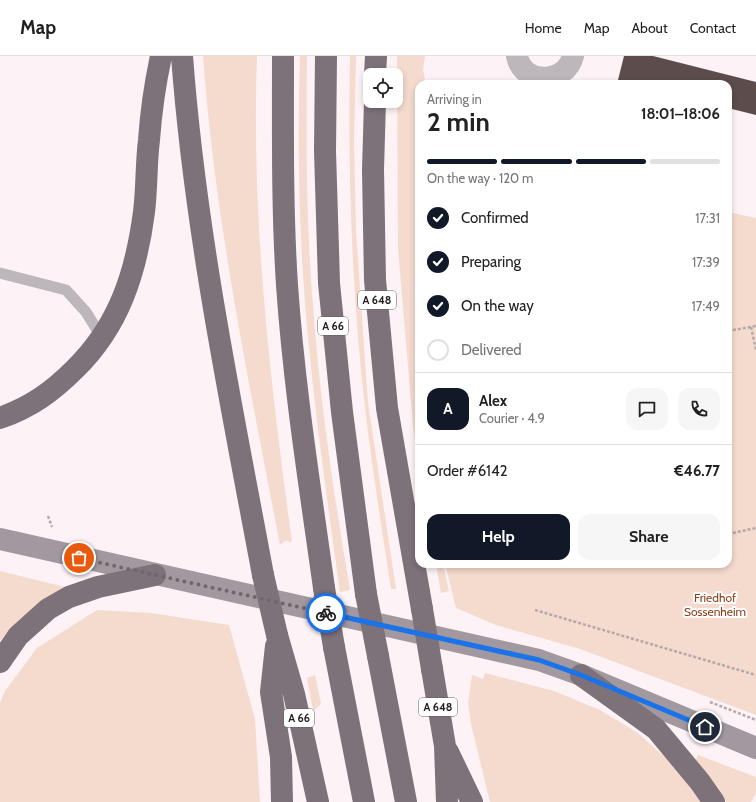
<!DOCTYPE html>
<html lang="en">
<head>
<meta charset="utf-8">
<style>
  body { margin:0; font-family:Cabin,sans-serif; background:#f6f6f6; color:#222; height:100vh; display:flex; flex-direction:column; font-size:15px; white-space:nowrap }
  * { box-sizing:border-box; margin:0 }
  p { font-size:13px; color:#767676 }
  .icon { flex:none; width:22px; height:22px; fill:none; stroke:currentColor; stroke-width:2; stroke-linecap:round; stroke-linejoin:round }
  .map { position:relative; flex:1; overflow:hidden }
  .side { position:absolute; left:415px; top:24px; width:317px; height:488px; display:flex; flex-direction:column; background:#fff; border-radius:12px; box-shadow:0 2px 6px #0003 }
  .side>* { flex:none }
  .fabs { position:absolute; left:363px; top:12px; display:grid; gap:8px }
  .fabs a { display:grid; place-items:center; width:40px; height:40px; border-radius:8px; background:#fff; box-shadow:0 2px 6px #0003; font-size:20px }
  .pin { position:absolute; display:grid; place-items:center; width:34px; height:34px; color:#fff; margin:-17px; border:2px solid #fff; border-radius:50%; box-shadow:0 1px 4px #0007 }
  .courier { position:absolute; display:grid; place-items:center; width:40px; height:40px; margin:-20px; border:3px solid #1a73e8; border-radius:50%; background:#fff; color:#222; box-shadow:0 1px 5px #0007 }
  .head em { font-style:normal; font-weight:800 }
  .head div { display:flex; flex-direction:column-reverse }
  .head { display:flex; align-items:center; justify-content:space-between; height:68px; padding:0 12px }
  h1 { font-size:26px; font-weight:800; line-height:30px }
  .bar { display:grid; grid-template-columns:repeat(4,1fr); gap:6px 4px; align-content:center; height:48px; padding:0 12px }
  .bar i { height:5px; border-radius:3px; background:#e0e0e0 }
  .bar .on { background:#111827 }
  .bar p { grid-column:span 4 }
  .line { display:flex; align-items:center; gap:10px; padding:0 12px; border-top:1px solid #e0e0e0 }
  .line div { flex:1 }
  .round { display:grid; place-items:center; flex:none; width:42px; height:42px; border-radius:12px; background:#f6f6f6 }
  ol { padding:0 12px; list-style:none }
  li { display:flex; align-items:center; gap:12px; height:44px }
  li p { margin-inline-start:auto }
  li .icon { padding:4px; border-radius:50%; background:#111827; color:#fff; stroke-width:4 }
  li:last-child { color:#767676 }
  li i { width:22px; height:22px; border:2px solid #e0e0e0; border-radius:50% }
  .cta { display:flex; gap:8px; margin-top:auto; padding:8px 12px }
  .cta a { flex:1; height:46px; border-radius:12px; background:#111827; color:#fff; font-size:16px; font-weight:800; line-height:46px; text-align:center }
  .cta a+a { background:#f6f6f6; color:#222 }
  header { display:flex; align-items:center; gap:24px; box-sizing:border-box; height:56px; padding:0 20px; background:#fff; border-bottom:1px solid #e0e0e0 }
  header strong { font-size:19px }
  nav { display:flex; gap:22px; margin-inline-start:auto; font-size:14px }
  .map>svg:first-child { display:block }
</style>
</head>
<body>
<header>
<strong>Map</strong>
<nav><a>Home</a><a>Map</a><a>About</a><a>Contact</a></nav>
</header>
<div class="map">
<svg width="756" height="746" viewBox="0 0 756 746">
  <rect width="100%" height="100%" fill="#fdf2f5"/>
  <path fill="#f5dace" d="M203,0h54c-6,163 13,325 35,486l-7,-1 -5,4c-31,-162 -65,-324 -77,-489z
    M300,0h7c-1,83 -1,167 6,250 7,96 21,190 37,284l-10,2c-12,-85 -24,-170 -32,-255 -9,-93 -11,-188 -8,-281z
    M350,0h6l-2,85 2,91 12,171 28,186h-5c-11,-73 -23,-145 -30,-219 -10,-104 -13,-209 -11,-314z
    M397,0h28l-2,14 3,14h-7v379l-6,-37 -15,-178z
    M728,156l28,6v497l-176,-66 -84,-24 -40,-17 -11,-44h283z
    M436,508h7l6,27 -8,2z
    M0,515l65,16 -46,33 -19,21z
    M97,554l54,3 78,12 26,94 5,83h-260v-99l5,-12 32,-43z
    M485,617l69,18 46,19 38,23 29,26 37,43h-214l-19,-78 -3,-21 4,-28 11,4z
    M315,619l6,29 -8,7 -6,-33z
    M698,699l58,22v16l-5,9h-25l-14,-21 -17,-19z"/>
  <path fill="#5c4d4c" d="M624,0h29l103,26v33l-28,-7v-24h-111z"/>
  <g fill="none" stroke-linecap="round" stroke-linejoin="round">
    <path stroke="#b3a9ac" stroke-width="2.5" stroke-dasharray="3 2" stroke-linecap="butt" d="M751,271l5,23
      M728,275l28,-5
      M48,460l4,11
      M728,478l28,-6
      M632,508h6
      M535,554l221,65
      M710,646l46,18"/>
    <path stroke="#bdb7bc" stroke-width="11" d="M0,217l66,17 20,22 16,26"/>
    <path stroke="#bdb7bc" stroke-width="22" d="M517,0c5,29 49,29 56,0"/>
    <path stroke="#a299a0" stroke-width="22" d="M0,483l539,121 42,15 175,73"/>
    <path stroke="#7d717a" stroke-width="22" d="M182,0c13,175 49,347 81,519
      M283,0c0,76 -1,153 4,229 7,102 23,202 37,303
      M326,0l-1,95 4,132 13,129 24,182
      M375,19l1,-19
      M375,45l-2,69 2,110 12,128 35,201
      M0,362c31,-11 52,-26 75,-49 44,-43 61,-96 69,-157 3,-24 2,-48 5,-72 2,-28 6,-56 12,-84
      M277,579l17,59 24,108
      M276,590l-5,46 10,65 1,45
      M334,591l30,155
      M378,600l28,146
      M0,606l18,-26 30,-27 21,-12 29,-10 57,-12
      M432,613l13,77 2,56
      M581,619l75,54 44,53 14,20
      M448,696l24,50"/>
    <path stroke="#7d717a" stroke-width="22" d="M263,519l14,60
      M324,532l10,59
      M366,538l12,62
      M422,553l10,60"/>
  </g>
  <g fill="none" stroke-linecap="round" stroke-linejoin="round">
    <path stroke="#6f6769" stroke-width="4" stroke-dasharray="0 7.2" d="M79,502l247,55"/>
    <path stroke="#1a73e8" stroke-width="5" d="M326,557l213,47 42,15 124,52"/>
  </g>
  <g text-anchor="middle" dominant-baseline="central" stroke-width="4" stroke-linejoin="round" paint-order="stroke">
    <g fill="#fff" stroke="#656062" stroke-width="1">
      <rect x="358" y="235" width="38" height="18" rx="3"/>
      <rect x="318" y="261" width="30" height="18" rx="3"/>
      <rect x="419" y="642" width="38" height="18" rx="3"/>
      <rect x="284" y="653" width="30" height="18" rx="3"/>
    </g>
    <g font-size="11" font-weight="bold" fill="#231c1e">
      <text x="377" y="244">A 648</text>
      <text x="333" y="270">A 66</text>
      <text x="438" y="651">A 648</text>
      <text x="299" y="662">A 66</text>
    </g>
    <g font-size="12" fill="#8b3e18" stroke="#fff">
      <text x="715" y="541">Friedhof<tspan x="715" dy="14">Sossenheim</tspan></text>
    </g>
  </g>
</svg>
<div class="fabs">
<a><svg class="icon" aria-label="locate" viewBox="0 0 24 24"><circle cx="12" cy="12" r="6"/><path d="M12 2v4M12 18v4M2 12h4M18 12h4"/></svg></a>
</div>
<div class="pin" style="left:79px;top:502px;background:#ea580c"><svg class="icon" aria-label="bag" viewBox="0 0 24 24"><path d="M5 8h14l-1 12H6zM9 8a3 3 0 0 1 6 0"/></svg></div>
<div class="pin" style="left:705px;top:671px;background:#1f2937"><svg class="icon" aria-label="home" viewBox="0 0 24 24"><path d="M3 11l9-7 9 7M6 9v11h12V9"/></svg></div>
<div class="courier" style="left:326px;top:557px"><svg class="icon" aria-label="bike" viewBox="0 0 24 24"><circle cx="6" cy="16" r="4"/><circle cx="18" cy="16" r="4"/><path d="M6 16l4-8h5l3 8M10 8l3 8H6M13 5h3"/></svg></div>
<section class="side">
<div class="head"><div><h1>2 min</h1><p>Arriving in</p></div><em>18:01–18:06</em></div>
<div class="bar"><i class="on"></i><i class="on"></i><i class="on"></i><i></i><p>On the way · 120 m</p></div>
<ol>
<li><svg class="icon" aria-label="check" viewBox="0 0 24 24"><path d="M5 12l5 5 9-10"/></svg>Confirmed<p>17:31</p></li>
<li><svg class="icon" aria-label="check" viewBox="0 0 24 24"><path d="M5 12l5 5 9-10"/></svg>Preparing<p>17:39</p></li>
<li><svg class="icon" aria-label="check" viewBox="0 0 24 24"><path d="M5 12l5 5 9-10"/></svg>On the way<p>17:49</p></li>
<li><i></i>Delivered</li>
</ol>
<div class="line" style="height:72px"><b class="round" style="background:#111827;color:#fff">A</b><div><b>Alex</b><p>Courier · 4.9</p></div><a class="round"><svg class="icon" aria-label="chat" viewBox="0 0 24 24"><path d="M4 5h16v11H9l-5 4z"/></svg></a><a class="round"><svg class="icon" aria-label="phone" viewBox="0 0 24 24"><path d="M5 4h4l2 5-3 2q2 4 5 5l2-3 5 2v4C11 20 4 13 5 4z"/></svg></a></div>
<div class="line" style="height:52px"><div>Order #6142</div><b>€46.77</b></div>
<div class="cta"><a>Help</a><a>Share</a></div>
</section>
</div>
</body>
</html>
